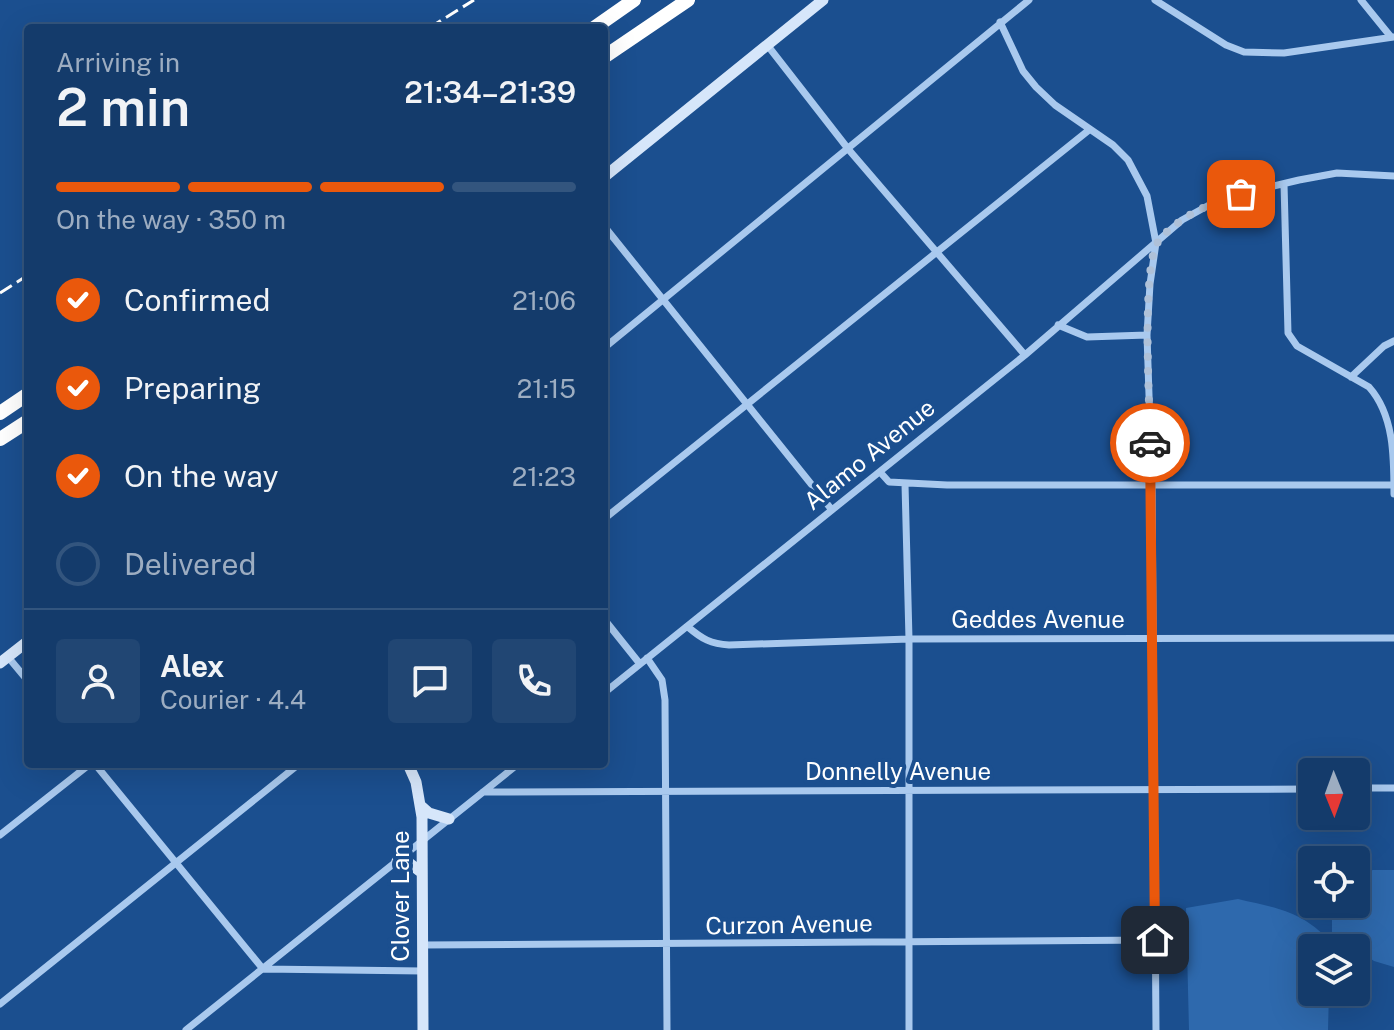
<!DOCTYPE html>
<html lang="en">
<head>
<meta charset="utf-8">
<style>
  body { margin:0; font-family:"Public Sans",sans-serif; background:#214673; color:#f1f3f6; height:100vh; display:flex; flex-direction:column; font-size:30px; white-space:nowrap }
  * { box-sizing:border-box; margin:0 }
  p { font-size:26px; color:#9dadc1 }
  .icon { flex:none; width:44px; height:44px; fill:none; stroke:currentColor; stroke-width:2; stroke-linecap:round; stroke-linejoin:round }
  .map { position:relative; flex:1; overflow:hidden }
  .details { position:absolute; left:24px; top:24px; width:584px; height:744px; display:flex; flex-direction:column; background:#143b6b; border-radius:8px; box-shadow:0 8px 32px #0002,0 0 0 2px #33557e }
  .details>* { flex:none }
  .needle { width:52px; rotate:179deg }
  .tools { position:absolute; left:1298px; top:758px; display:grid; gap:16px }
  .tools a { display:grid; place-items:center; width:72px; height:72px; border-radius:8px; background:#143b6b; box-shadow:0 8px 32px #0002,0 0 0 2px #33557e; font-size:40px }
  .pin { position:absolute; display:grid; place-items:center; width:68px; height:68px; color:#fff; margin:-34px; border-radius:16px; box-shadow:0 4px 12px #0006 }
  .courier { position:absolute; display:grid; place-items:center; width:80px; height:80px; margin:-40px; border:6px solid #ea580c; border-radius:50%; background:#fff; color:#222; box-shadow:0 2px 10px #0007 }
  .overview em { font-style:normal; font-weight:600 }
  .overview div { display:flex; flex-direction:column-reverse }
  .overview { display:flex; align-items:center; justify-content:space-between; height:136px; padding:0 32px }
  h1 { font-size:52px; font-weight:600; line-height:60px }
  .bar { display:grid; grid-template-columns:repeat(4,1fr); gap:12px 8px; align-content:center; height:96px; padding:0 32px }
  .bar i { height:10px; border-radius:6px; background:#33557e }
  .bar .selected { background:#ea580c }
  .bar p { grid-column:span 4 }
  .line { display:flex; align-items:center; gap:20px; padding:0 32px; border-top:2px solid #33557e }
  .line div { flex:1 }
  .round { display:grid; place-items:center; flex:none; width:84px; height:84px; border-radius:8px; background:#214673 }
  ol { padding:0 32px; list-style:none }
  li { display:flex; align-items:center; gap:24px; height:88px }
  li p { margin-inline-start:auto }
  li .icon { padding:8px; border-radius:50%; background:#ea580c; color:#fff; stroke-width:4 }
  li:last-child { color:#9dadc1 }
  li i { width:44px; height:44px; border:4px solid #33557e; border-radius:50% }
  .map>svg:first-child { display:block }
</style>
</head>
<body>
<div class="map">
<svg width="1394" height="1030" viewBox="0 0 1394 1030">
  <rect width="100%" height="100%" fill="#1b4f8f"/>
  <path fill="#2e69ad" d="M1373,870h21v97l-20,-6 -42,-28v-29h24v-30z
    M1238,899c38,9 63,12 91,41v8h-17v44h17l-1,38h-139l-3,-122z"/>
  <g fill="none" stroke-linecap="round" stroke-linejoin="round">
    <path stroke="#a9c9ee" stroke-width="7" d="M1155,0l71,45 18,7 40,1 110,-16
      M1361,0l30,37
      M1000,22l23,49 13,16 19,18 58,40 15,15 19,36 9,47 -6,41 -3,51 5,150 4,545
      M768,46l81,104 176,205
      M1284,184l4,149 9,13 72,41c25,28 25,70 25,107
      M604,226l228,284
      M1058,325l29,12 60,-2
      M604,348l425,-348
      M1351,377l33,-31 10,-5
      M880,472l9,10 58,3h447
      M905,484l4,155v391
      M604,519l485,-389
      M604,619l36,45
      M688,627c14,12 23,17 41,18l180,-6 485,-1
      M8,657l20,24
      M647,658l15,22 3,20 2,330
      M604,693l421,-338 157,-135 38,-21 79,-19 38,-7 57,3
      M95,764l168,205 160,2
      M1356,788h38
      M483,792l829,-3
      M0,835l90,-71
      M422,945l733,-5
      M0,1004l299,-240
      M186,1030l332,-266"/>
    <path stroke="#d6e6fa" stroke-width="11" d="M604,177l219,-177
      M0,663l28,-22
      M408,764l8,18 6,35 1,213
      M420,805l9,8 20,6
      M397,861l11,1 14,11"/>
    <path stroke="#fff" stroke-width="14" d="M594,28l40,-28
      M604,57l84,-57
      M0,413l28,-19
      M0,439l28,-18"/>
    <path stroke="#fff" stroke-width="3" stroke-dasharray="14 6" stroke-linecap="butt" d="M429,28l45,-28
      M0,293l28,-18"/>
  </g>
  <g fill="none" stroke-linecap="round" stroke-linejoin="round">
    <path stroke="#afc1d8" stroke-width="8" stroke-dasharray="0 14.4" d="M1150,443c0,-35 -9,-178 8,-201 16,-23 57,-42 83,-48"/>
    <path stroke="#ea580c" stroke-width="10" d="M1150,443l5,497"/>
  </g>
  <g text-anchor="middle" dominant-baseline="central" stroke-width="8" stroke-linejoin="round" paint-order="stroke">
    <g font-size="24" fill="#fff" stroke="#1b4f8f">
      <text transform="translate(869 454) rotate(-39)">Alamo Avenue</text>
      <text x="1038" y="619">Geddes Avenue</text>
      <text x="898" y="771">Donnelly Avenue</text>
      <text transform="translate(400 896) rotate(-90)">Clover Lane</text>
      <text transform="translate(789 924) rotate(-1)">Curzon Avenue</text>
    </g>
  </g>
</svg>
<div class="tools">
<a><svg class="needle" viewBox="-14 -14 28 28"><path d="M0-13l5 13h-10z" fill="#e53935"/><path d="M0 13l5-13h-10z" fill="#9dadc1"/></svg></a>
<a><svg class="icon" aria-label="locate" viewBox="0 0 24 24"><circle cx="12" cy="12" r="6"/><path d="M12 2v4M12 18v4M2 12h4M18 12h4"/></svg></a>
<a><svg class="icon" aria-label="layers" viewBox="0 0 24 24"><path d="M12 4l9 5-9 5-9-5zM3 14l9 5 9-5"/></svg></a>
</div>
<div class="pin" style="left:1241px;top:194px;background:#ea580c"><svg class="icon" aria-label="bag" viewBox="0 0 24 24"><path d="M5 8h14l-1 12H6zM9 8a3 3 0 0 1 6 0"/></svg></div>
<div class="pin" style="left:1155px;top:940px;background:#1f2937"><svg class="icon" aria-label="home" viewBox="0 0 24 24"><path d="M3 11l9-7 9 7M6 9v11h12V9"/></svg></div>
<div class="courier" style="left:1150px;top:443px"><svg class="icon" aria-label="car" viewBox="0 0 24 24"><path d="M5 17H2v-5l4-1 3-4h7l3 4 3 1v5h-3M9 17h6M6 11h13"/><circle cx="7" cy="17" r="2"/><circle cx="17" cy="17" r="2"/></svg></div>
<section class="details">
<div class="overview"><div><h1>2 min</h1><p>Arriving in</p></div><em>21:34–21:39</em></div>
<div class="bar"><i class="selected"></i><i class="selected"></i><i class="selected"></i><i></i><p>On the way · 350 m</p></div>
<ol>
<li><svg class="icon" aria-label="check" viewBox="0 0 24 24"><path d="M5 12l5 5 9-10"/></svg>Confirmed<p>21:06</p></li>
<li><svg class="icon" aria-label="check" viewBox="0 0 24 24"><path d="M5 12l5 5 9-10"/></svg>Preparing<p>21:15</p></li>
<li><svg class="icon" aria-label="check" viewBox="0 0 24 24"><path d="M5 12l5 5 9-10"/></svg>On the way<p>21:23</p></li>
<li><i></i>Delivered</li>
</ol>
<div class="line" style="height:144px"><a class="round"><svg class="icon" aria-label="person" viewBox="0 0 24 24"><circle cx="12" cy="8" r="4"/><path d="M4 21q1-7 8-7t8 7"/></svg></a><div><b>Alex</b><p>Courier · 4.4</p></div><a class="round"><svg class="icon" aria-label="chat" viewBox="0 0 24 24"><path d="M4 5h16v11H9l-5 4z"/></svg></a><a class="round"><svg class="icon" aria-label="phone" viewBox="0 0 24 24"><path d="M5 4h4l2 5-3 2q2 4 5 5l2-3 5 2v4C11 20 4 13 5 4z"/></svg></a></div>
</section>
</div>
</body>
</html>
